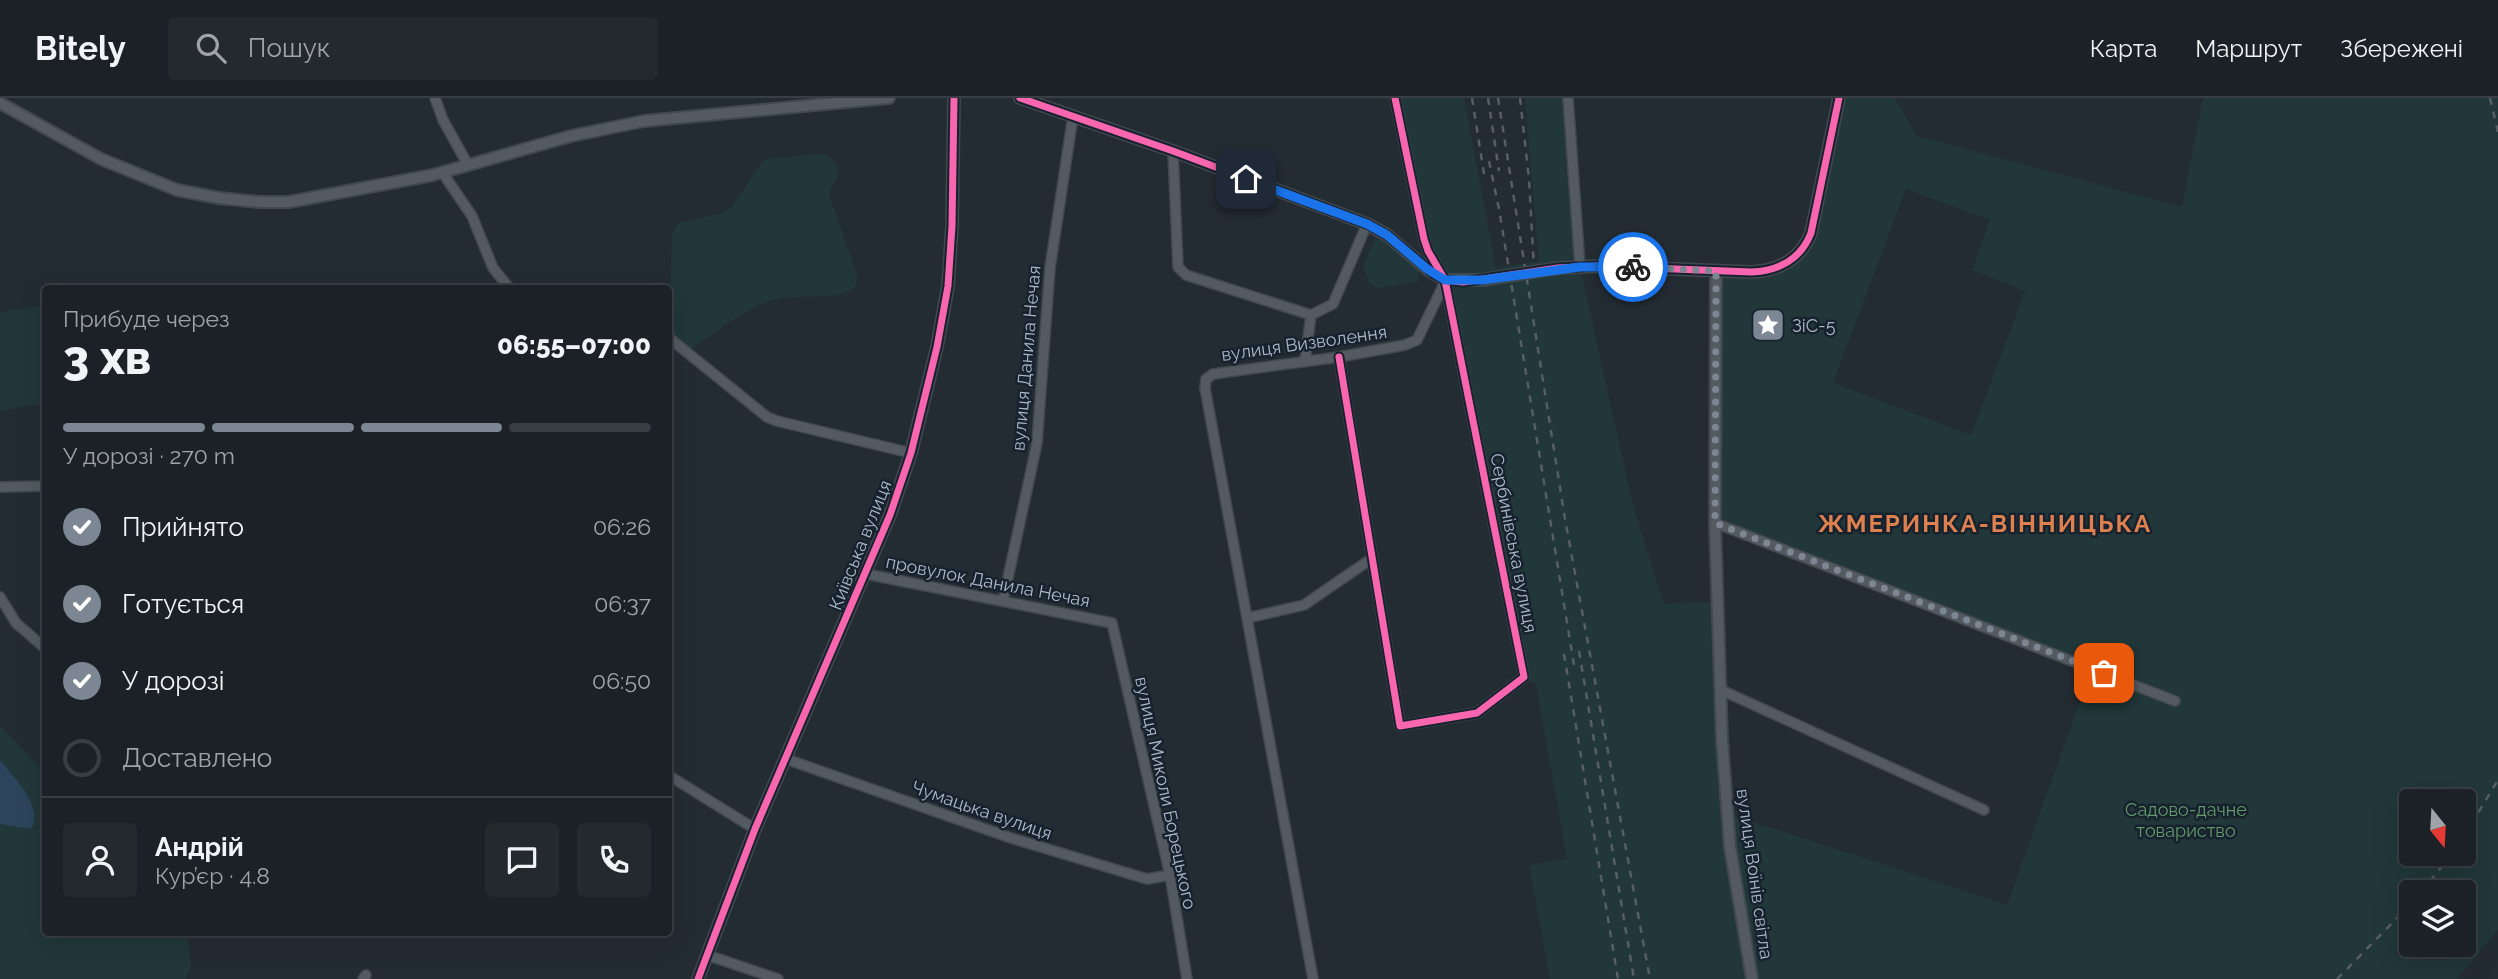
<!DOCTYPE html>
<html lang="uk">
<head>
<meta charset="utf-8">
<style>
  body { margin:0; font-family:Raleway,sans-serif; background:#24292e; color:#f1f3f6; height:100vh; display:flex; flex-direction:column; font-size:26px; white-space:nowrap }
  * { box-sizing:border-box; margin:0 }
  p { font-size:23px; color:#a0a3a7 }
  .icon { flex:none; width:38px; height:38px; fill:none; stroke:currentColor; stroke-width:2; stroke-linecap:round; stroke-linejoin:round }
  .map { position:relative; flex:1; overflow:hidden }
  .panel { position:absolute; left:42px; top:187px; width:630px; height:651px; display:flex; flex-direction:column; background:#1b2126; border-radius:7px; box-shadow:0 7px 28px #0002,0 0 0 2px #393e43 }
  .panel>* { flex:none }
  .needle { width:46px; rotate:162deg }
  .fabs { position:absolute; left:2399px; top:691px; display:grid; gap:14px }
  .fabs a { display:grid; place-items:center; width:77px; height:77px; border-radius:7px; background:#1b2126; box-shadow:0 7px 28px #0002,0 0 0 2px #393e43; font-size:35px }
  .pin { position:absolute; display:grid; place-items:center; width:60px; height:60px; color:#fff; margin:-30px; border-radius:14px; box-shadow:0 4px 10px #0006 }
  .courier { position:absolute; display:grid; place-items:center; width:70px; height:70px; margin:-35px; border:5px solid #1a73e8; border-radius:50%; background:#fff; color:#222; box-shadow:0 2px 9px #0007 }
  .overview em { font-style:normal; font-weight:800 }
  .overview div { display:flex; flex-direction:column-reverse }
  .overview { display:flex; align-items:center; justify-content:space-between; height:119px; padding:0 21px }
  h1 { font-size:46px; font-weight:800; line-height:52px }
  .bar { display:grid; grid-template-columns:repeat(4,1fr); gap:10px 7px; align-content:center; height:84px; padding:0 21px }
  .bar i { height:9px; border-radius:5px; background:#393e43 }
  .bar .selected { background:#7c8793 }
  .bar p { grid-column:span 4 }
  .line { display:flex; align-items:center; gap:18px; padding:0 21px; border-top:2px solid #393e43 }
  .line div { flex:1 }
  .round { display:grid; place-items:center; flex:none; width:74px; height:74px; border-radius:7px; background:#24292e }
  ol { padding:0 21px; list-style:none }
  li { display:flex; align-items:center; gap:21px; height:77px }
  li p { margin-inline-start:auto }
  li .icon { padding:7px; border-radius:50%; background:#7c8793; color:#fff; stroke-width:4 }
  li:last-child { color:#a0a3a7 }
  li i { width:38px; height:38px; border:4px solid #393e43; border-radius:50% }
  header { display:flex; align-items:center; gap:42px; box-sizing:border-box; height:98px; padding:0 35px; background:#1b2126; border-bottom:2px solid #393e43 }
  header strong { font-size:33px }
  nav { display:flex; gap:38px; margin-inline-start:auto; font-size:24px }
  .search { width:490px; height:63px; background:#24292e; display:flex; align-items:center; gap:18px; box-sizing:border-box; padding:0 24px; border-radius:7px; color:#a0a3a7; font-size:26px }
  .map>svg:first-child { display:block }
</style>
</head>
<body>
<header>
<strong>Bitely</strong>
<div class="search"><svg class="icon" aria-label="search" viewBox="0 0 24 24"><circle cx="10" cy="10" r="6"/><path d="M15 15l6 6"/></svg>Пошук</div>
<nav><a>Карта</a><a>Маршрут</a><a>Збережені</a></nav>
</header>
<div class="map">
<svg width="2498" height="881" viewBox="0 0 2498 881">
  <rect width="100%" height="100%" fill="#242c33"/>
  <path fill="#213739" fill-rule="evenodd" d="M1395,0h69l32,170 43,-7 -14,-163h43l12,169 53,238 31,99 54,-2 8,211 281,92 85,-237 -377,-145 1,-252 46,1 41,-24 36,-150h56l22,38 265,71 21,-109h295v832l-41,49h-907l-21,-114 38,-6 -31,-175 -12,-7 -79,-397 -12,-18zM1906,91l84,31 -18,50 53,21 -54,144 -138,-52zM2412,704h52v52h-52zM2412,794h52v53h-52z
    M822,56c10,3 15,9 17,19l-10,21 28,81v8l-3,5c-20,14 -57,5 -81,12 -28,8 -60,34 -85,51l-19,-14 3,-101 5,-12 45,-11 9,-5 30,-45 5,-4z
    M1379,132l41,34 -2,18 -40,6 -9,-5 -6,-17z
    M45,207v98l-45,8v-99z
    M0,628l45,46 1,161h142l3,33 -5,13h-186z"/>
  <path fill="#2c455c" d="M0,662c13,17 45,47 31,69l-31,-5z"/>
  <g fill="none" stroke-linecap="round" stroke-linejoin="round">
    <defs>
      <path id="minor" d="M435,0l8,22 25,45
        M1568,0l12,169
        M1173,53l5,116 8,8 125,40 22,-11 34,-80
        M442,74l30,44 21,52 17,21
        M668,239l99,80 10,4 134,32
        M1339,259l61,369 77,-13 47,-36 -79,-397 -17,-29 -4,-12 -29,-141
        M1305,263l6,-46
        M0,389l46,-1
        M1715,425l460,178
        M866,476l246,49 58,252 17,104
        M0,499l16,26 30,26
        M1003,503l34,-158 13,-175 23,-152
        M1247,520l57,-13 67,-46
        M1721,592l263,120
        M786,661l225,79 136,41 23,-4
        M668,677l87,54
        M707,857l71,24
        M363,881l3,-4
        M1313,881l-108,-591 1,-9 7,-5 126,-17 66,-12 12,-5 28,-58"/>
      <path id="tertiary" d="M1020,0l153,53 194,73 20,11 40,34 18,11h37
        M0,5l101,56 76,31 42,8 41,4h29l144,-27 138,-39 73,-15 245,-23
        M1558,170l41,-2 152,6c28,-1 50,-13 60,-39l28,-135
        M1716,173l-1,252 7,217 8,107 22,132
        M698,881l57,-150 135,-314 21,-62 26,-106 11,-61 4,-60 2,-128"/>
    </defs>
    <use href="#minor" stroke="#42484e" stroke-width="12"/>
    <use href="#tertiary" stroke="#42484e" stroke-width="14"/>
    <use href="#minor" stroke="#535a61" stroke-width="9"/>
    <use href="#tertiary" stroke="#535a61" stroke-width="10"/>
    <path stroke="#575e65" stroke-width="2.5" stroke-dasharray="7 7" stroke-linecap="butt" d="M1472,0l12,76
      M1488,0l11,73
      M1498,0l67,421 85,460
      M1520,0l9,81 5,90
      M2490,0l8,34
      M1489,63l10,48 75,456
      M1579,553l55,328
      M1564,556l54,325
      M2464,738l34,-56
      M2421,794l31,-38
      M2337,881l75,-76"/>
    <defs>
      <path id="tertiary-bridge" d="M1482,182l76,-12"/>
    </defs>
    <use href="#tertiary-bridge" stroke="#42484e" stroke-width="14" stroke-linecap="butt"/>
    <use href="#tertiary-bridge" stroke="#535a61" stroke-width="10"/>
    <defs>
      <path id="cycleway" d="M1020,0l153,53 194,73 20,11 47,39 11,6 18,2 95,-14 41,-2 152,6c28,-1 50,-13 60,-39l28,-135
        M1339,259l61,369 77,-13 47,-36 -79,-397 -17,-29 -4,-12 -29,-141
        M698,881l57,-150 135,-314 21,-62 26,-106 11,-61 4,-60 2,-128"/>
    </defs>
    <use href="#cycleway" stroke="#17222e" stroke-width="11"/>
    <use href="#cycleway" stroke="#f766af" stroke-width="7"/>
  </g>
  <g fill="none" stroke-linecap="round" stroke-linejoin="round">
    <path stroke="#7c8793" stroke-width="7" stroke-dasharray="0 12.6" d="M1633,169l83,4 -1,252 389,150"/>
    <path stroke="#1a73e8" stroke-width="9" d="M1246,81l121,45 20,11 40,34 18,11h37l98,-13h53"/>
  </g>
  <defs>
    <symbol id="sight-square" viewBox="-11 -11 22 22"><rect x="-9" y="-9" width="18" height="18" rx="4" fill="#7c8793" stroke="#17222e"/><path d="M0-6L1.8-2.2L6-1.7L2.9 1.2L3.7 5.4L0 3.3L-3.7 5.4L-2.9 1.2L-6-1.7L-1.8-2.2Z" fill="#fff"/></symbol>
  </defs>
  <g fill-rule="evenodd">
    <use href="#sight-square" x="1749" y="208" width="38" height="38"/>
  </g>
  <g text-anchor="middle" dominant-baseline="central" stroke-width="5" stroke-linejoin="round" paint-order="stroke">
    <g font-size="18" fill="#abb8c7" stroke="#17222e" text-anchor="start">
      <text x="1792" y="227">ЗіС-5</text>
    </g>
    <g font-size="18" fill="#abb8c7" stroke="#17222e">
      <text transform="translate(1304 245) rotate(-8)">вулиця Визволення</text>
      <text transform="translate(1026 260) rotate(-85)">вулиця Данила Нечая</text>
      <text transform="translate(1514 445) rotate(79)">Сербинівська вулиця</text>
      <text transform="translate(860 447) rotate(-68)">Київська вулиця</text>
      <text transform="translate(988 483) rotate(11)">провулок Данила Нечая</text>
      <text transform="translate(1166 695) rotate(78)">вулиця Миколи Борецького</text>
      <text transform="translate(982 712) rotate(19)">Чумацька вулиця</text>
      <text transform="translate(1755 776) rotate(82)">вулиця Воїнів світла</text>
    </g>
    <g font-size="18" fill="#619969" stroke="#17222e">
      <text x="2186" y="711">Садово-дачне<tspan x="2186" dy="21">товариство</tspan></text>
    </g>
    <g font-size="24" font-weight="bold" letter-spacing="2" fill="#de814f" stroke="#17222e">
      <text x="1985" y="425">ЖМЕРИНКА-ВІННИЦЬКА</text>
    </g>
  </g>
</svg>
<div class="fabs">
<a><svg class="needle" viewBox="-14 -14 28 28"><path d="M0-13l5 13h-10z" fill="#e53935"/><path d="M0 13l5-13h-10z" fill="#a0a3a7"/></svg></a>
<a><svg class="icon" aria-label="layers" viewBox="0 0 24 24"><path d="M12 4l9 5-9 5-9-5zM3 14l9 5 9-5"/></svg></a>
</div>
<div class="pin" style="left:2104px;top:575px;background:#ea580c"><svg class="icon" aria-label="bag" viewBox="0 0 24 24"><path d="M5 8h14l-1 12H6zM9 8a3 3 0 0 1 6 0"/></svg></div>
<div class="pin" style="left:1246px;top:81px;background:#1f2937"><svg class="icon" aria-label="home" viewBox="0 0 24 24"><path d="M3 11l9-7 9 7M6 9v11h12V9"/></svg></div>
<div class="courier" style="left:1633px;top:169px"><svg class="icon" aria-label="bike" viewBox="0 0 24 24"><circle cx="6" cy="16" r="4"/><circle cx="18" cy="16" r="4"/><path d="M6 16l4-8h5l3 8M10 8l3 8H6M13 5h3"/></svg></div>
<section class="panel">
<div class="overview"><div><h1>3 хв</h1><p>Прибуде через</p></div><em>06:55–07:00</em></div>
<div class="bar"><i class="selected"></i><i class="selected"></i><i class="selected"></i><i></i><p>У дорозі · 270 m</p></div>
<ol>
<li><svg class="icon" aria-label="check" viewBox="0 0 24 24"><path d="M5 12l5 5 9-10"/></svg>Прийнято<p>06:26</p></li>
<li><svg class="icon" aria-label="check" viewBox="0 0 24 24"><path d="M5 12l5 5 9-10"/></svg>Готується<p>06:37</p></li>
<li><svg class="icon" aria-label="check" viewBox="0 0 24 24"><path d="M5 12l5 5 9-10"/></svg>У дорозі<p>06:50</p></li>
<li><i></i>Доставлено</li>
</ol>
<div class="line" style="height:126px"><a class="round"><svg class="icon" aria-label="person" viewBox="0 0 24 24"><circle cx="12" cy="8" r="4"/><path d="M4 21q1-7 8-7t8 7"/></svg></a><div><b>Андрій</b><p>Кур’єр · 4.8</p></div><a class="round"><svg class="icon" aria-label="chat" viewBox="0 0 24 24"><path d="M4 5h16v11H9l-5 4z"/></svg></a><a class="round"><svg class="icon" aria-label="phone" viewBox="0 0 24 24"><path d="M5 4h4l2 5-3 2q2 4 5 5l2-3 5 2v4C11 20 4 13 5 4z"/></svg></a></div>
</section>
</div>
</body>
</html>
